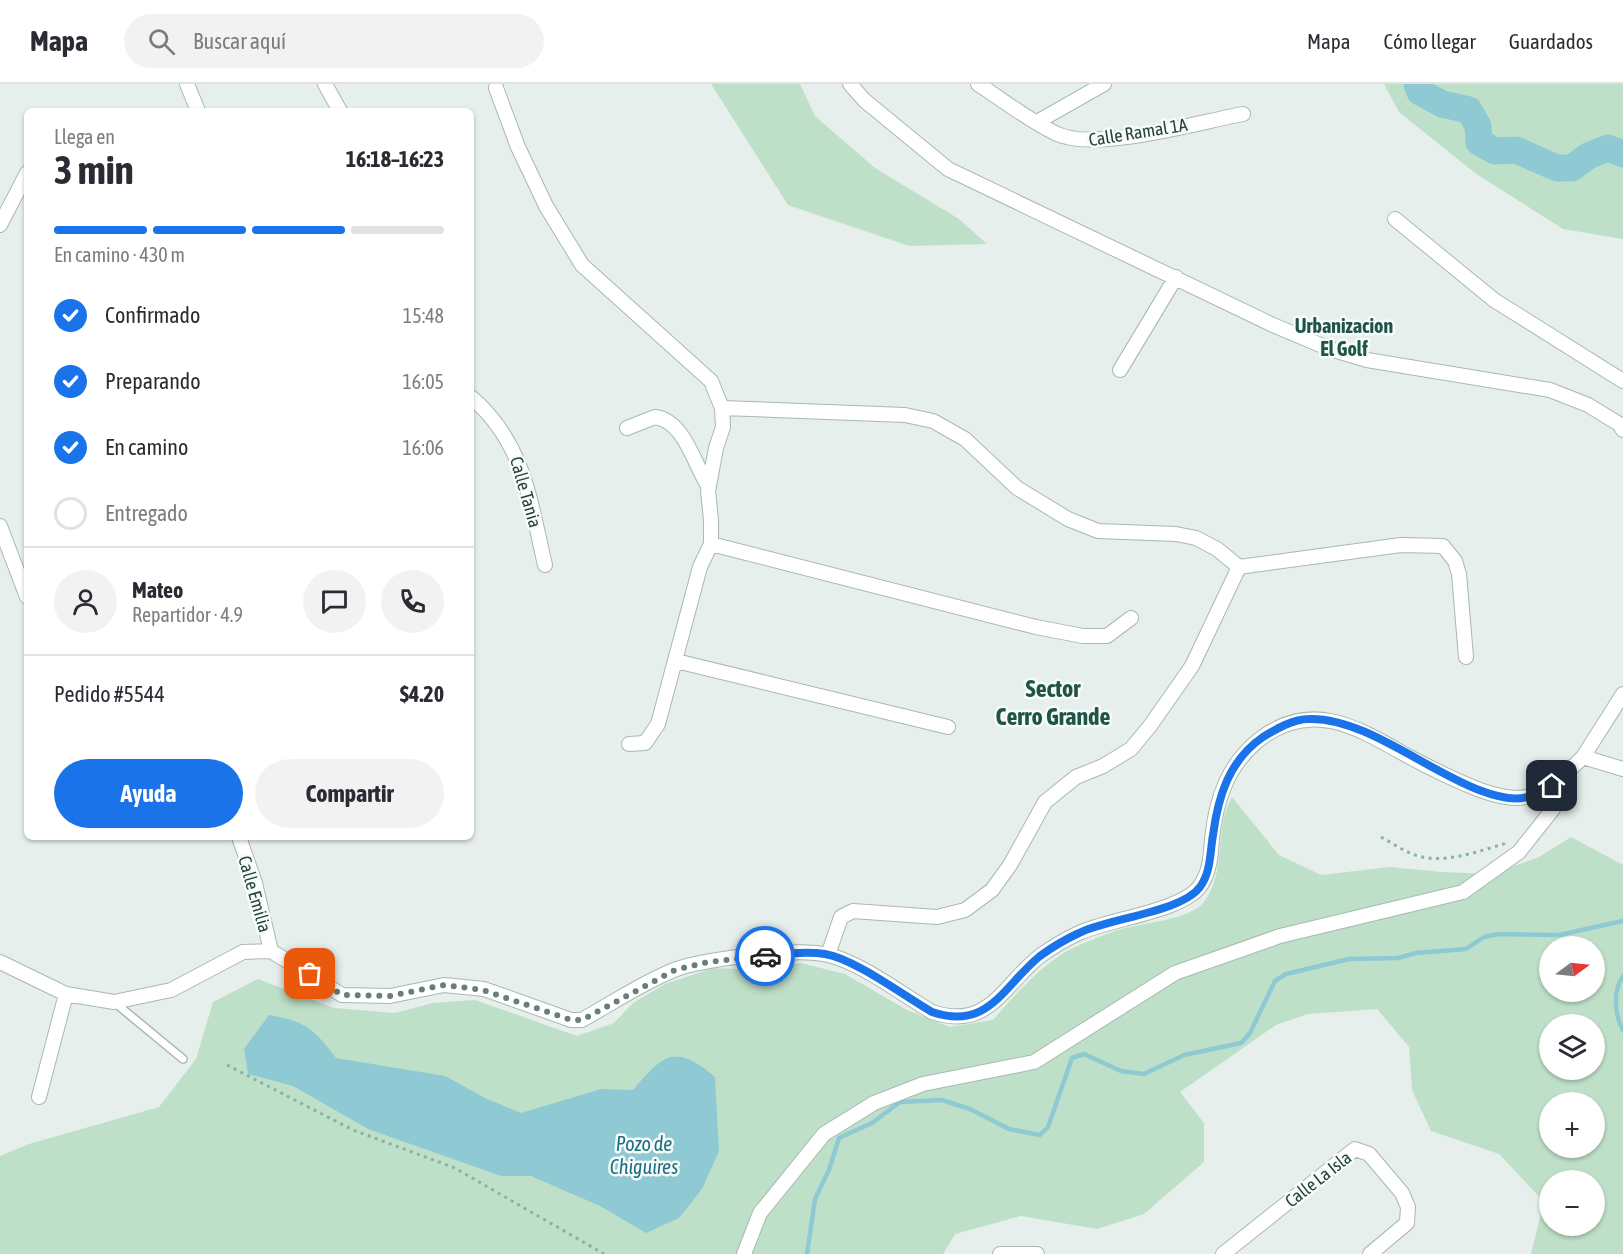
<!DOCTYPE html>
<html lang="es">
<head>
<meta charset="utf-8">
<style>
  body { margin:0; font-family:"Asap Condensed",sans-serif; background:#f2f2f3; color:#2b2b33; height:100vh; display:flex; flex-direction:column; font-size:22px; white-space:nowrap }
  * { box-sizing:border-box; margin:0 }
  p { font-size:20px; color:#7c7c81 }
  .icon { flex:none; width:33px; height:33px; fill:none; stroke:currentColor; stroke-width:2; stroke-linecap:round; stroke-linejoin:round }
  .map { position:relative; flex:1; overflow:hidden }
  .drawer { position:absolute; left:24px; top:24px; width:450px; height:732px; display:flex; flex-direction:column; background:#fff; border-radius:9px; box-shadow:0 2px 4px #0004 }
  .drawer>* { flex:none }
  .needle { width:39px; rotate:75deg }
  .buttons { position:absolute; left:1539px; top:852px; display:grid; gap:12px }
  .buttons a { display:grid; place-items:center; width:66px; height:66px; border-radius:50%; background:#fff; box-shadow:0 2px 4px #0004; font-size:30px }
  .pin { position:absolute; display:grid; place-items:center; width:51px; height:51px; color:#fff; margin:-26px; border-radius:12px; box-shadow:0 3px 9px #0006 }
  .courier { position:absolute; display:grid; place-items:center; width:60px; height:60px; margin:-30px; border:4px solid #1a73e8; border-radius:50%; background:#fff; color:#222; box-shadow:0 2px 8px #0007 }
  .summary em { font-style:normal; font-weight:700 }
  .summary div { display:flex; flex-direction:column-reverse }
  .summary { display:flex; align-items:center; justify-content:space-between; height:102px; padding:0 30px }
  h1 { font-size:39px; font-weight:700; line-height:45px }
  .bar { display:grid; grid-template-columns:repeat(4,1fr); gap:9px 6px; align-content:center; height:72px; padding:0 30px }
  .bar i { height:8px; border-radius:4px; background:#e1e1e2 }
  .bar .on { background:#1a73e8 }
  .bar p { grid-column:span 4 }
  .line { display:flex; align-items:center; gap:15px; padding:0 30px; border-top:2px solid #e1e1e2 }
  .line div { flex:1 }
  .round { display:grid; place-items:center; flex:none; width:63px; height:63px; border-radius:32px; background:#f2f2f3 }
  ol { padding:0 30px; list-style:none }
  li { display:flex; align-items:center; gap:18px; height:66px }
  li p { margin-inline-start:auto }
  li .icon { padding:6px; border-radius:50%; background:#1a73e8; color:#fff; stroke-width:4 }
  li:last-child { color:#7c7c81 }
  li i { width:33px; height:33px; border:3px solid #e1e1e2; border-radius:50% }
  .primary-button { display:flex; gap:12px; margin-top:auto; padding:12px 30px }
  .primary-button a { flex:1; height:69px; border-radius:36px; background:#1a73e8; color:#fff; font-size:24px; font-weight:700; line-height:69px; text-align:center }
  .primary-button a+a { background:#f2f2f3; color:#2b2b33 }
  header { display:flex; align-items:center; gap:36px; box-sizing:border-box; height:84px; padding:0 30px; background:#fff; border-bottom:2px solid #e1e1e2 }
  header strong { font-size:28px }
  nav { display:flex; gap:33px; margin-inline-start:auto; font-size:21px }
  .search { width:420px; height:54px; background:#f2f2f3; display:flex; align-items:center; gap:15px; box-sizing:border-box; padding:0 21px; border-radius:33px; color:#7c7c81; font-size:22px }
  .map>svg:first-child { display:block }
</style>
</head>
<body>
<header>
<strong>Mapa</strong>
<div class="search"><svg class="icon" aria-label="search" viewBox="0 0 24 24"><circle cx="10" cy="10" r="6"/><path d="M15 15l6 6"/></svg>Buscar aquí</div>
<nav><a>Mapa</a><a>Cómo llegar</a><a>Guardados</a></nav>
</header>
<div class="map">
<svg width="1623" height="1170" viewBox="0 0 1623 1170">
  <rect width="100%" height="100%" fill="#e6efeb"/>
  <path fill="#bfe0c8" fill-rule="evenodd" d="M711,0h89l15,32 60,52 84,51 28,25 -78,2 -121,-41z
    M1384,0h239v155l-60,-10 -88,-56 -76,-61z
    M1232,713l47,58 42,20 69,-8 52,5 50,2 47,-17 32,-20 52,28v389h-92l13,-52 -45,-48 -68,-23 -19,-41 -3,-43 -32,-38 -69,5 -32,11 -96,67 24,31v39l-60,52 -47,15 -76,-13 -66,18 -12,20h-943v-98l29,-12 130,-37 37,-48 17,-57 45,-23 76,29 61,5 38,-10 42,-3 102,36 37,-13 19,-20 32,-19 48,-16 47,2 41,-7 44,11 62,36 43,17 43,-7c20,-23 51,-58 78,-71 15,-7 32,-14 47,-19 22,-7 72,-10 86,-28 24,-32 9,-73 28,-105zM1550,862h44v46h-44zM1550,940h44v46h-44zM1550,1018h44v46h-44zM1550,1096h44v46h-44z"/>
  <path fill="#8ec9d4" d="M269,931c37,6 45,14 67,43l109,18 40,22 36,15 80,-24 32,1c31,-36 42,-47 82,-13l4,74 -17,38 -23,29 -33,15 -46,-27 -69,-30h-30l-133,-47 -75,-43 -45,-12 -4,-25z"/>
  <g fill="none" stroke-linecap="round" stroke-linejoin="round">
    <path stroke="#8ec9d4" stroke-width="4.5" d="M1623,892c-10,14 -9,38 0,54
      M807,1170l8,-55 14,-29 10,-32 33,-15 28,-21 42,-2 28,9 39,20 31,6 8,-8 24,-69 12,-4 37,17 23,3 40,-19 57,-12 9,-10 25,-52 11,-7 63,-15 49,-1 18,-5 50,-4 18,-12 14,-3 61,1 64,-14"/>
    <path stroke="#8ec9d4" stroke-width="27" d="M1417,0l3,8 22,12 27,6 9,16 1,16 16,9 21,-1 41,18h15l16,-12 20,-8 15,6"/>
    <defs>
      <path id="service" d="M114,918l69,57"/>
      <path id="minor" d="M187,0l11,27
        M325,0l15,27
        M850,0l14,16 84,69 325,156 57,24 37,11 183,30 38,15 31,19 4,6
        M978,0c25,16 50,36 77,49 39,20 144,-11 188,-19
        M496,4l22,59 28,59 36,59 129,116 11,27 1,19 -7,21 -8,43 3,29v24l-11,23 -42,157 -13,19 -16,1
        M1037,38l67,-38
        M1395,135l99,81 129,81
        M0,141l27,-52
        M1120,286l56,-93
        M471,313c53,45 59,104 74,168
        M722,324l183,7 28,6 32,18 52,49 51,31 30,12 78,3 20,4 21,11 22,18
        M627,344l28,-11c30,4 39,48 54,70
        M0,442l27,71
        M711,460l325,83 47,9h24l24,-18
        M1239,483l162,-22 42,1 12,15 4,13 7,83
        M676,577l272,66
        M1583,673l40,-63
        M239,753l16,46 16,68
        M828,871l13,-38 12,-6 84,6 28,-7 27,-20 18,-25 35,-63 31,-25 27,-11 28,-17 19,-23 42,-60 47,-99
        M0,878l66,32 48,8 57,-12 72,-38 28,-1 71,44 48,1 54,-11 40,4 87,31h11c30,-17 60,-37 92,-50 28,-11 125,-23 154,-15 34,8 73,39 104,57 57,19 71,-27 108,-56 11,-8 26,-17 39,-23 30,-14 104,-22 121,-47 10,-13 11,-32 12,-47 4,-40 16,-75 48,-100 52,-40 98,-11 146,16 24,13 48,25 74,35 13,5 35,11 49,6 22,-7 37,-23 54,-39l40,12
        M39,1013l27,-103
        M744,1170l16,-41 64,-79 50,-31 49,-19 111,-22 141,-89 105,-37 183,-44 56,-40 34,-43 13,-33
        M1000,1170h37
        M1223,1170l132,-105 14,5 33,39 6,14 -1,16 -37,31"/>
    </defs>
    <use href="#service" stroke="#a8b8b2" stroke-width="10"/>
    <use href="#minor" stroke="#a8b8b2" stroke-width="16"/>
    <path stroke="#86b3a5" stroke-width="3" stroke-dasharray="3 4.5" stroke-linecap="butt" d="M1381,753c10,5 19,12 29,16 30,14 68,-2 97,-10
      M227,981l126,65 102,38 149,86"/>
    <use href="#service" stroke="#fff" stroke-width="7"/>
    <use href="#minor" stroke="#fff" stroke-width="14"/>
  </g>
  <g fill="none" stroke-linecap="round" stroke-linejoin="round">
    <path stroke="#687f78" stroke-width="6" stroke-dasharray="0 10.8" d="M310,890l32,21 48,1 54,-11 39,5 88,30h11l93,-50 33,-8 57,-6"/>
    <path stroke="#1a73e8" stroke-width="8" d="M765,872c20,-2 40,-5 60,-2 30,5 79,42 107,58 57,19 71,-26 108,-56 11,-8 26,-17 39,-23 30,-15 103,-21 121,-46 11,-15 10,-35 13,-52 5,-38 16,-75 50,-98 13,-8 30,-18 46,-18 54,-2 117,51 170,71 13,5 34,11 48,7 9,-2 17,-8 25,-11"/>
  </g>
  <g text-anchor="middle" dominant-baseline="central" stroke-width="5" stroke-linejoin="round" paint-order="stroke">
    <g font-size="18" fill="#24423a" stroke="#f7fbf9">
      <text transform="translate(1138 48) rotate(-9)">Calle Ramal 1A</text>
      <text transform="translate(526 408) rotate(74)">Calle Tania</text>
      <text transform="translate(255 810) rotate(74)">Calle Emilia</text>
      <text transform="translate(1318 1095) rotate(-38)">Calle La Isla</text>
    </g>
    <g font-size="20" font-weight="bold" fill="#1f5548" stroke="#f7fbf9">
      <text x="1344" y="241">Urbanizacion<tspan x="1344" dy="23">El Golf</tspan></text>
    </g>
    <g font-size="20" font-style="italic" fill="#1c6f80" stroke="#f7fbf9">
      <text x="644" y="1059">Pozo de<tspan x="644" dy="23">Chiguires</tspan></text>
    </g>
    <g font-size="24" font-weight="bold" fill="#1f5548" stroke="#f7fbf9">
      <text x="1053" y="604">Sector<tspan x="1053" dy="28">Cerro Grande</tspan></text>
    </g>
  </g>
</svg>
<div class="buttons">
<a><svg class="needle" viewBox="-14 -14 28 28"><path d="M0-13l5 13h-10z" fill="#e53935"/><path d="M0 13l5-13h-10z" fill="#7c7c81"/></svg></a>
<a><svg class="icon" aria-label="layers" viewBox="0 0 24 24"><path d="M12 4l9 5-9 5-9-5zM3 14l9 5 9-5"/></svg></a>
<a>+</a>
<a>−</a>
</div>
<div class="pin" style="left:310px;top:890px;background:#ea580c"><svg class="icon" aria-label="bag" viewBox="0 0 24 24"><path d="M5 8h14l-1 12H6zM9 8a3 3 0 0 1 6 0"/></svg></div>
<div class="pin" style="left:1552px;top:702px;background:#1f2937"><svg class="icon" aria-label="home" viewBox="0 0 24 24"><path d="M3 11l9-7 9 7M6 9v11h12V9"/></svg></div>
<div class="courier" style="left:765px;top:872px"><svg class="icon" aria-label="car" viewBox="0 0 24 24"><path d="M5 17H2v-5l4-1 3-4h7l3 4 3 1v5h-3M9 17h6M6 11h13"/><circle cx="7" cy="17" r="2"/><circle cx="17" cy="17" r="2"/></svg></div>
<section class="drawer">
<div class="summary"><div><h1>3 min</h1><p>Llega en</p></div><em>16:18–16:23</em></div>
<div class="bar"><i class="on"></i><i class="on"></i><i class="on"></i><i></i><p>En camino · 430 m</p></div>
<ol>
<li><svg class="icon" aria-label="check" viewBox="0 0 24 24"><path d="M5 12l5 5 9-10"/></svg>Confirmado<p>15:48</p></li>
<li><svg class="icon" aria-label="check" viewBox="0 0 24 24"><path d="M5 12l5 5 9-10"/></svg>Preparando<p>16:05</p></li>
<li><svg class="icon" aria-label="check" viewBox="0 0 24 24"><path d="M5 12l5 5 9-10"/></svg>En camino<p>16:06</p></li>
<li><i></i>Entregado</li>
</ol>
<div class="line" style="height:108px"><a class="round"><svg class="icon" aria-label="person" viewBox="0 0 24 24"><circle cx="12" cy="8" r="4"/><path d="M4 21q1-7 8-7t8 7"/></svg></a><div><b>Mateo</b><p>Repartidor · 4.9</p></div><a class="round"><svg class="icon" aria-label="chat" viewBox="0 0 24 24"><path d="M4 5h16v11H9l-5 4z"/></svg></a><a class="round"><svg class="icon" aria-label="phone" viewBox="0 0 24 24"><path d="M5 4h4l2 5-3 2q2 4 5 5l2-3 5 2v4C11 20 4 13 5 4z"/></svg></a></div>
<div class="line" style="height:78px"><div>Pedido #5544</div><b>$4.20</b></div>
<div class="primary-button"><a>Ayuda</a><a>Compartir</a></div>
</section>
</div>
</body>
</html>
